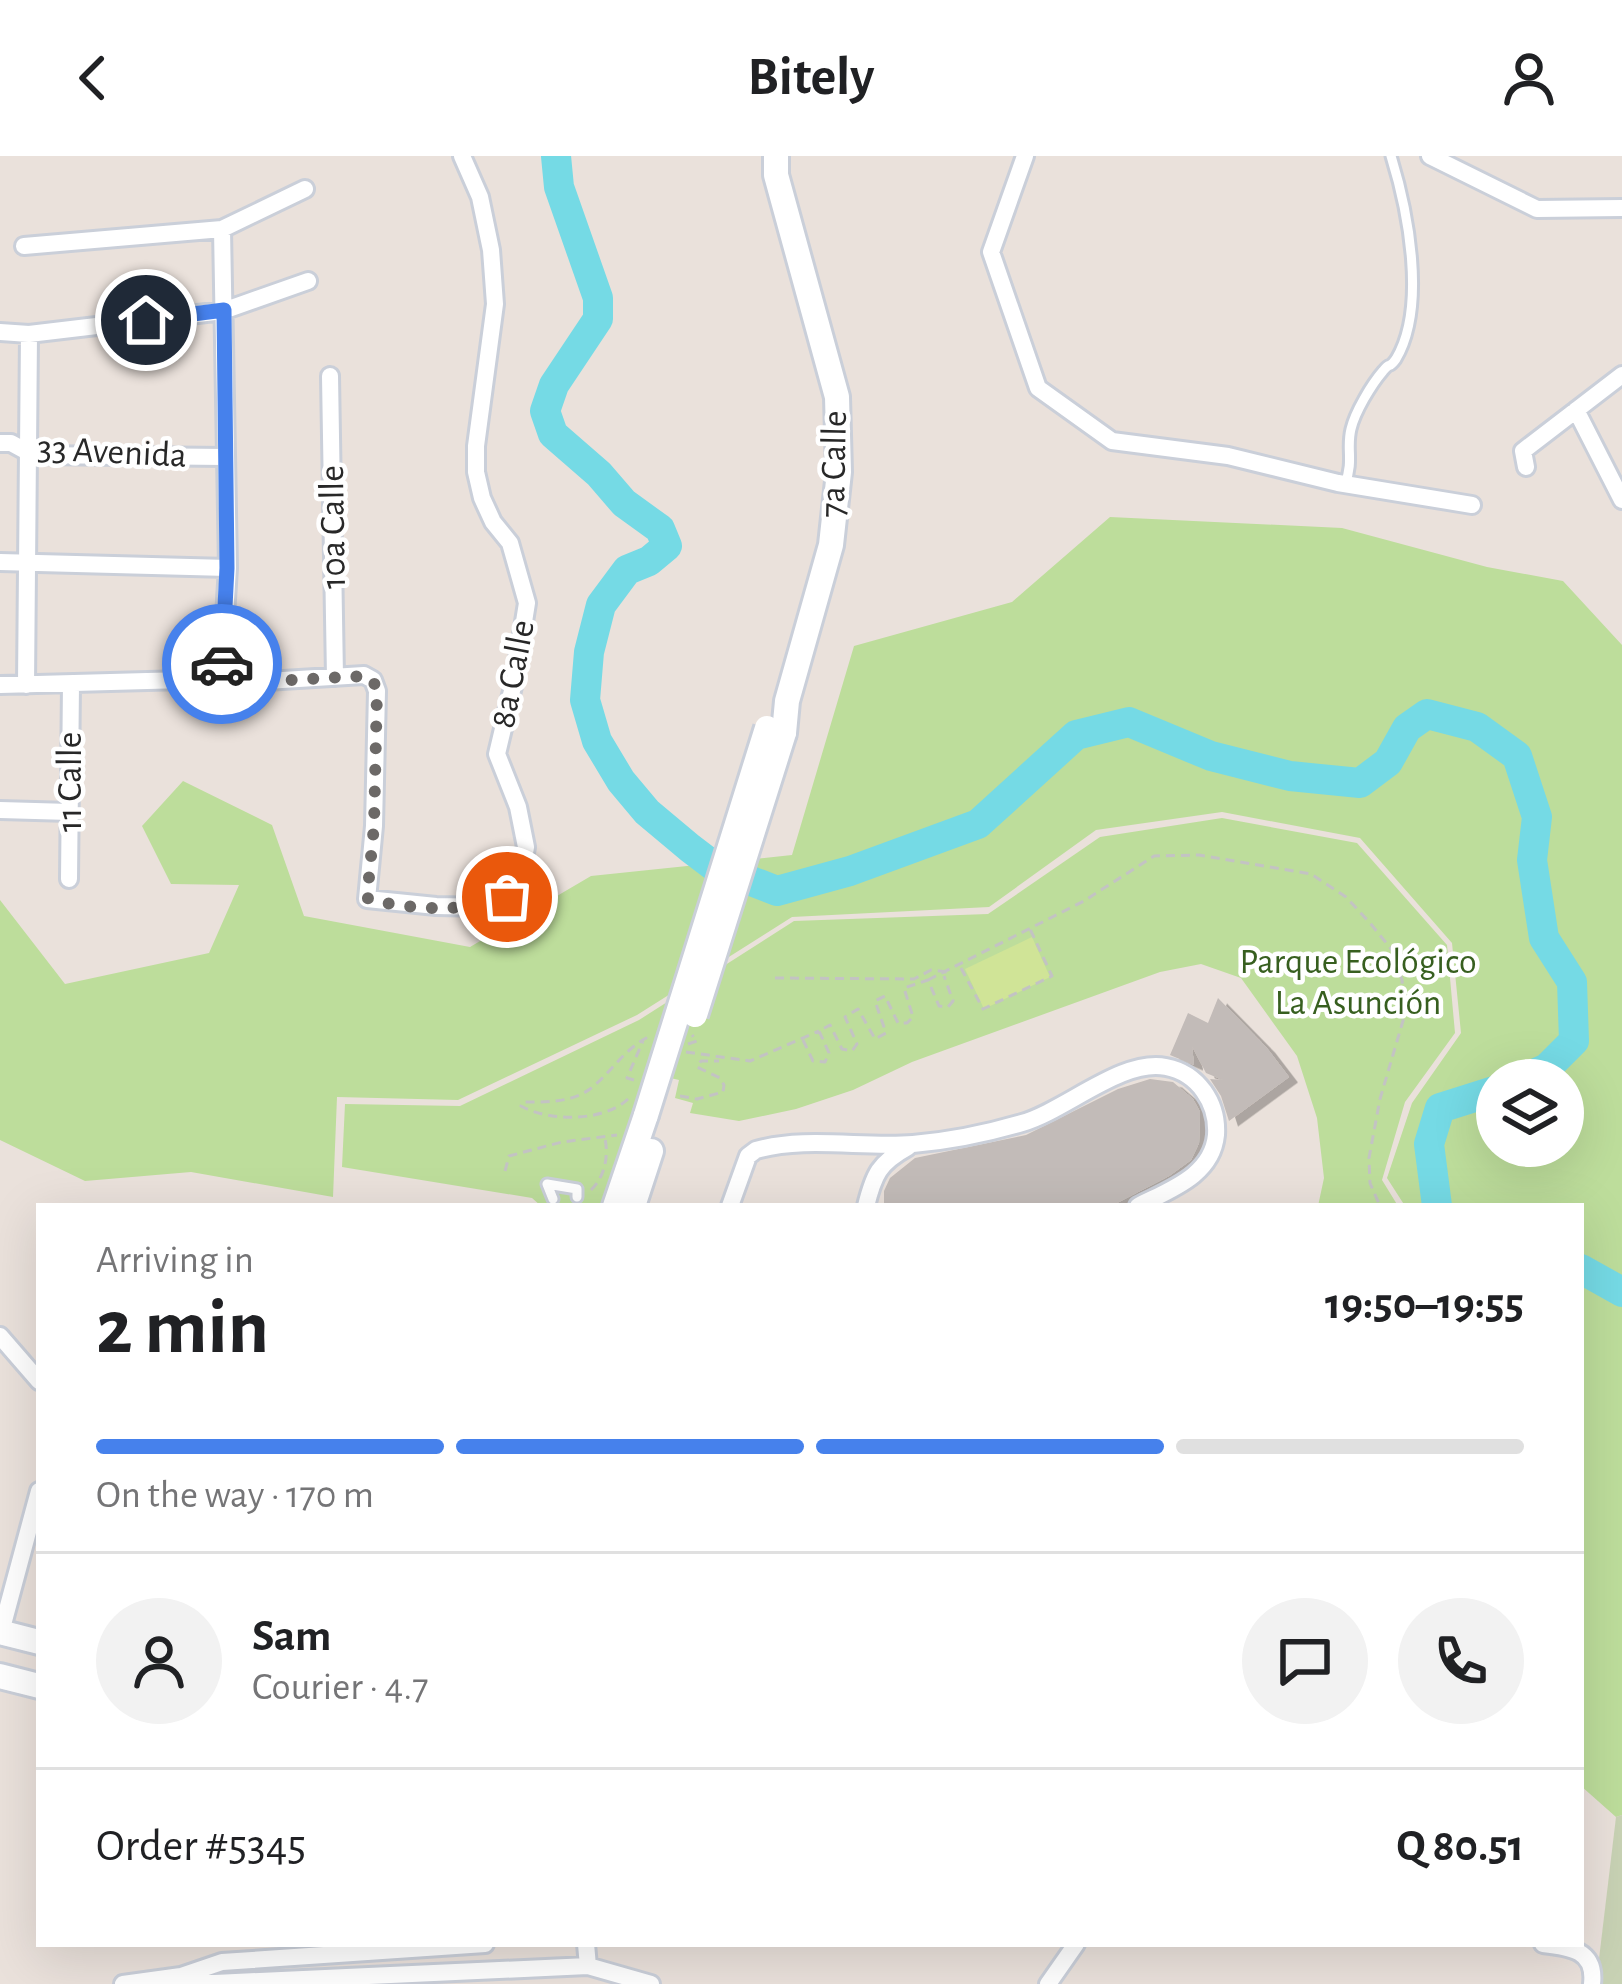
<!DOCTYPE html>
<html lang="en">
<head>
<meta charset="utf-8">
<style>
  body { margin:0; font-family:"Alegreya Sans",sans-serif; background:#f2f2f2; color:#202124; height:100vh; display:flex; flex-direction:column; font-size:45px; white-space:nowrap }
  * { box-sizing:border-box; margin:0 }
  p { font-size:39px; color:#757577 }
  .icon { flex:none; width:66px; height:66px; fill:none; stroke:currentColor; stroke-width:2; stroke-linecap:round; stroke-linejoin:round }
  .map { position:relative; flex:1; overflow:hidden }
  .panel { position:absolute; left:36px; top:1047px; width:1548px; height:744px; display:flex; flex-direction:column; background:#fff; border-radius:0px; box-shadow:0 12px 48px #0002 }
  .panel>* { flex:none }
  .tools { position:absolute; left:1476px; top:903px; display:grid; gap:24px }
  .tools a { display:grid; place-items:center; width:108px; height:108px; border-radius:50%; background:#fff; box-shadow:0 12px 48px #0002; font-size:60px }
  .pin { position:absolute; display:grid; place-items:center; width:102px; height:102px; color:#fff; margin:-51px; border:6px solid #fff; border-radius:50%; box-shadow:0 3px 12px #0007 }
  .courier { position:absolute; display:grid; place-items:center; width:120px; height:120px; margin:-60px; border:9px solid #4681ec; border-radius:50%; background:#fff; color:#222; box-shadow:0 3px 15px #0007 }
  .head em { font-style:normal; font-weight:600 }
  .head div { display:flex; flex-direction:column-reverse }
  .head { display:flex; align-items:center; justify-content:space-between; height:204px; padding:0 60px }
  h1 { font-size:78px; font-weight:600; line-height:90px }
  .bar { display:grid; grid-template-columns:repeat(4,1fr); gap:18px 12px; align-content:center; height:144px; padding:0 60px }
  .bar i { height:15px; border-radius:9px; background:#e0e0e0 }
  .bar .selected { background:#4681ec }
  .bar p { grid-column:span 4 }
  .line { display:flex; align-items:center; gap:30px; padding:0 60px; border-top:3px solid #e0e0e0 }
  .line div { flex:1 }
  .round { display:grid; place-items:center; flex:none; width:126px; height:126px; border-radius:63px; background:#f2f2f2 }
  header { display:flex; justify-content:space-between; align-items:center; height:156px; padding:0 60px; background:#fff; font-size:54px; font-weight:600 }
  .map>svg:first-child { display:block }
</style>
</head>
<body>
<header><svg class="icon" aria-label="back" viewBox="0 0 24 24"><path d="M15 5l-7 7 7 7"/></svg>Bitely<svg class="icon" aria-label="person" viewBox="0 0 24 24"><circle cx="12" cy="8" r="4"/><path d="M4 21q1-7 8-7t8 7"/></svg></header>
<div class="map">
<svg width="1622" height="1828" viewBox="0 0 1622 1828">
  <defs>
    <filter id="shadow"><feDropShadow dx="9" dy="5.5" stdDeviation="0" flood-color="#0004"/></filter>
  </defs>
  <rect width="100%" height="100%" fill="#eae1db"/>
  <path fill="#bddd9b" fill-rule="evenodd" d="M1110,361l232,11 145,39 76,14 59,64v1170l-6,2 -35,-31v-580h-176l-18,-28 25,-75 49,-70 -9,-90 -92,-105 -138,-26 -126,18 -107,77 -197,10 -155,98 -179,85 -121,-3 -4,100 -142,-25 -106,9 -85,-41v-240l65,84 144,-31 30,-68 -68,-1 -29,-58 41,-45 89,44 32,91 166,31 121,-71 201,-21 62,-209 158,-44zM1497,924h66v66h-66z
    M1222,662l135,25 90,102 8,88 -50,69 -23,78 16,26h-80l6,-28 -7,-60 -20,-62 -56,-78 -40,-14 -41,8 -248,90 -59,28 -57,19 -57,12 -49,-8 3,-10 -18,-5 4,-18 -30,-7 -45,133h-63l-9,-8 -190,-31 3,-63 115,2 179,-86 155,-99 194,-7 112,-77z"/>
  <path fill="#c8d2b4" d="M1622,1659v169h-26l20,-167z"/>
  <path fill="#d0e497" d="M1032,781l18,40 -66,32 -19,-40z"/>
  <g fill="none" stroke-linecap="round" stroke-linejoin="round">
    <path stroke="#75dae5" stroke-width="30" d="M556,0l3,31 39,111v21l-44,66 -9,26 8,23 46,40 25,29 36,26 7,17 -18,15 -22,9 -26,35 -12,47 -4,48 12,41 24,40 26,31 43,36 25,19 62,24 73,-20 128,-47 98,-89 53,-13 82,34 79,20 70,7 28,-21 19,-34 20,-14 50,13 40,29 20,61 -5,43 12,78 28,44 2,59 -27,27 -26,12
      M1437,1050l-8,-62 11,-36 57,-18
      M1581,1113l41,23"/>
  </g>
  <path fill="#c2bbb8" filter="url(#shadow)" d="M1218,842l48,49 23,30 -60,44 -8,-25 -11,-17 13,1 -17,-7 -14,-27 2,19 -24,-10 18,-42 20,10z
    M1150,923l23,3 20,17 7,13 -1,31 -8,17 -22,16 -58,30h-227v-15l6,-13 25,-20 111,-23 92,-46z"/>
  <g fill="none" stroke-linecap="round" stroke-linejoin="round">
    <defs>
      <path id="service" d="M1345,328c9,-24 1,-35 6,-55 4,-17 20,-44 32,-58 8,-10 5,-1 13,-12 31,-52 12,-148 -5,-203
        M553,1043l-6,-15 30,5v8"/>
      <path id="minor" d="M1025,0l-34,96 47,136 74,53 116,15 110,27 134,22
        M1430,0l107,53 85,-1
        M24,90l198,-17 83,-40
        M0,176l29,2 194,-23 85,-30
        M330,220l5,301
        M1576,254l46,90
        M0,287h11l22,12 192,2
        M1526,311l-3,-16 99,-76
        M0,406l228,6
        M221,523l7,-111 -6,-339
        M0,529l221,-6 13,4 130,-8 9,5 4,11 -3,135 -7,73 69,7 52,1 31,-20 7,-40 -8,-40 -21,-53 18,-76 12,-75 -17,-60 -17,-21 -11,-24 -6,-26v-26l19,-142 -4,-54 -11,-53 -18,-41
        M26,529l3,-351
        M0,654l70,2
        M69,723l2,-195
        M730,1050l18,-50 8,-6c49,-14 106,-2 157,-6 36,-3 75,-11 109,-21 43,-12 100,-65 144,-56 32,6 52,36 50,68 -4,41 -47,55 -78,71
        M866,1050c8,-32 13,-43 42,-59
        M0,1180l39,45
        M1,1476l38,-141
        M586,1788l2,22
        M1543,1788c27,3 53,6 49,40
        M181,1820l41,-14 263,-18
        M123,1828l58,-8 18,7h16l373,-17 63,18
        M1048,1828l28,-40"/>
      <path id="secondary" d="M776,0v19l61,222 2,75 -8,73 -44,156 -3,32
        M615,1050l31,-91
        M633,1050l18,-55
        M0,1476l39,10
        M0,1520l39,10"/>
    </defs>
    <use href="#service" stroke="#cacfd9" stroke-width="15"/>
    <use href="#minor" stroke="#cacfd9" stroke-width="22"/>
    <use href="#secondary" stroke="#cacfd9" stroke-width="30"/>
    <path stroke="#c3c3c3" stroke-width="3" stroke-dasharray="9 6" stroke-linecap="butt" d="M961,812l22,41 69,-33 -22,-47
      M775,822l139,1 17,-9 16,2
      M928,824l156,-79 70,-45 45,-1 112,19 35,23 24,26 22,27 10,30 3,34 -25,85 -11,59 1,25 10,23
      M803,884l10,21 12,1 4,-9 -10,-22 11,-6 12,24 10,2 5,-7 -12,-27 13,-8 17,30 11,-6 -11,-32 10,-5 13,27h9l6,-6 -9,-29 24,-8 11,26 9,1 5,-6 -9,-25
      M688,888l9,-3 -5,-6
      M686,896l64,9 69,-30
      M634,924l-7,-2 16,-37
      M680,940l17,3 26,-7 1,-7 -4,-7 -23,-11 4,-6h18
      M628,943c-24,23 -79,23 -107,7l2,-4c22,0 48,1 67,-13 21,-16 33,-39 58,-52
      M505,1015l4,-15 53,-14 55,-7
      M591,1034c13,-12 18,-33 14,-51"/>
    <use href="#service" stroke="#fff" stroke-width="9"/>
    <use href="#minor" stroke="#fff" stroke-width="16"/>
    <use href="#secondary" stroke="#fff" stroke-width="24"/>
    <defs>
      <path id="secondary-bridge" d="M695,859l89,-282
        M646,959l121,-387"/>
    </defs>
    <use href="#secondary-bridge" stroke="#cacfd9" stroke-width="30" stroke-linecap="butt"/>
    <use href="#secondary-bridge" stroke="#fff" stroke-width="24"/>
  </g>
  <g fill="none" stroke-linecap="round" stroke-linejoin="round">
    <path stroke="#6c6967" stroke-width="12" stroke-dasharray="0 21.6" d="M222,508l-1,15 13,4 130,-7 9,4 4,11 -3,135 -7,72c34,12 108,15 140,-1"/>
    <path stroke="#4681ec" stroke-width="15" d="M146,164l78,-10 3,258 -5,96"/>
  </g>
  <g text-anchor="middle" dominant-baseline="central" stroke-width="9" stroke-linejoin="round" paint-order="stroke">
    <g font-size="36" fill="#282828" stroke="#fff">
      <text transform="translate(112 296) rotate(3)">33 Avenida</text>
      <text transform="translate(834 308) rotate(-89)">7a Calle</text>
      <text transform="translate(333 371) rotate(-91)">10a Calle</text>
      <text transform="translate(513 518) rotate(-79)">8a Calle</text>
      <text transform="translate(70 626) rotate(-90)">11 Calle</text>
    </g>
    <g font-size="36" fill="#375f1f" stroke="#fff">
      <text x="1358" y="806">Parque Ecológico<tspan x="1358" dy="41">La Asunción</tspan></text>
    </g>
  </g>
</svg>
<div class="tools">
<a><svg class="icon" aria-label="layers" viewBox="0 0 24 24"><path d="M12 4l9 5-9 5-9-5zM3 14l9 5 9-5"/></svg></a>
</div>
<div class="pin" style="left:507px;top:741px;background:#ea580c"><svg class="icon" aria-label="bag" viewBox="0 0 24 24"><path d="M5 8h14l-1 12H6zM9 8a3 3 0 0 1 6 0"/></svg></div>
<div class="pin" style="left:146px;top:164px;background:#1f2937"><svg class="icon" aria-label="home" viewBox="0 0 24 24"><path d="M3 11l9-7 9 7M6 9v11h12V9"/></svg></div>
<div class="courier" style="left:222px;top:508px"><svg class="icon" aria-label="car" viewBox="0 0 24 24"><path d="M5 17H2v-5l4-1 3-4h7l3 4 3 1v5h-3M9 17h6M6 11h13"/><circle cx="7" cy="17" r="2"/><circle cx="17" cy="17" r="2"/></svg></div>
<section class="panel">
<div class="head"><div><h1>2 min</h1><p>Arriving in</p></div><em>19:50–19:55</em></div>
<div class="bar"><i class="selected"></i><i class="selected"></i><i class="selected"></i><i></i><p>On the way · 170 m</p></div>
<div class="line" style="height:216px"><a class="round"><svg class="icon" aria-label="person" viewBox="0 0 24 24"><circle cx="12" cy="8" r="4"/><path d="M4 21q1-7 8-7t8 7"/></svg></a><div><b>Sam</b><p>Courier · 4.7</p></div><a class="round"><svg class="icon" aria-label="chat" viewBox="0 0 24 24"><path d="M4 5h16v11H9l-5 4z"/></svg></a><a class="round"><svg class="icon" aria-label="phone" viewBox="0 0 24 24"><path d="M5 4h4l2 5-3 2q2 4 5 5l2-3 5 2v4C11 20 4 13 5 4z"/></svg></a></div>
<div class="line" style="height:156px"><div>Order #5345</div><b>Q 80.51</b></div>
</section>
</div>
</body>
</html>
